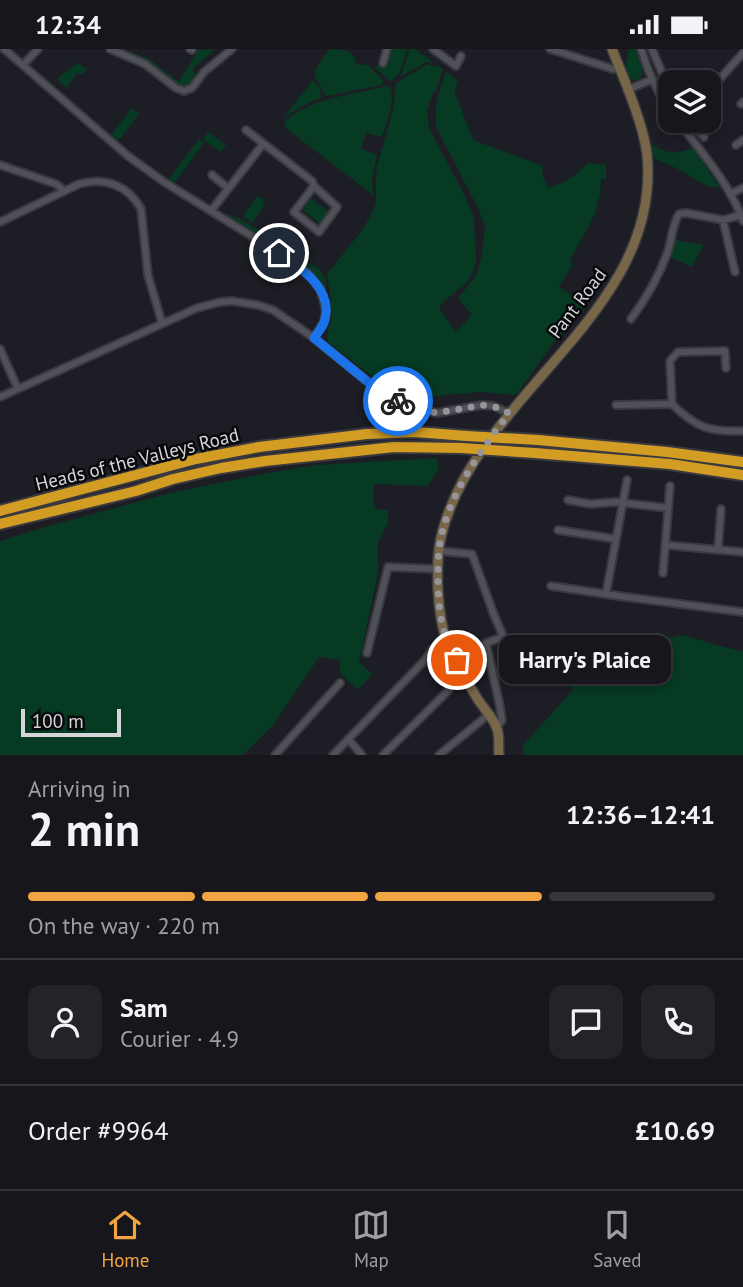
<!DOCTYPE html>
<html lang="en">
<head>
<meta charset="utf-8">
<style>
  body { margin:0; font-family:"PT Sans",sans-serif; background:#232329; color:#f1f3f6; height:100vh; display:flex; flex-direction:column; font-size:26px; white-space:nowrap }
  * { box-sizing:border-box; margin:0 }
  p { font-size:23px; color:#9e9fa3 }
  .icon { flex:none; width:38px; height:38px; fill:none; stroke:currentColor; stroke-width:2; stroke-linecap:round; stroke-linejoin:round }
  .map { position:relative; height:706px; overflow:hidden }
  .panel { display:flex; flex-direction:column; background:#16161c; flex:1 }
  .panel>* { flex:none }
  .controls { position:absolute; left:658px; top:21px; display:grid; gap:14px }
  .controls a { display:grid; place-items:center; width:63px; height:63px; border-radius:14px; background:#16161c; box-shadow:0 4px 10px #0003,0 0 0 2px #35353b; font-size:35px }
  .scale { position:absolute; left:21px; bottom:18px; width:100px; box-sizing:border-box; padding-left:7px; border:4px solid #d5d5da; border-top:0; font-size:19px; line-height:24px; white-space:nowrap; color:#d5d5da; -webkit-text-stroke:5px #08090b; paint-order:stroke }
  .pin { position:absolute; display:grid; place-items:center; width:60px; height:60px; color:#fff; margin:-30px; border:4px solid #fff; border-radius:50%; box-shadow:0 2px 7px #0007 }
  .courier { position:absolute; display:grid; place-items:center; width:70px; height:70px; margin:-35px; border:5px solid #1a73e8; border-radius:50%; background:#fff; color:#222; box-shadow:0 2px 9px #0007 }
  .bubble { position:absolute; height:49px; border-radius:14px; background:#16161c; box-shadow:0 4px 10px #0003,0 0 0 2px #35353b; font-size:23px; font-weight:700; line-height:49px; text-align:center }
  .head em { font-style:normal; font-weight:700 }
  .head div { display:flex; flex-direction:column-reverse }
  .head { display:flex; align-items:center; justify-content:space-between; height:119px; padding:0 28px }
  h1 { font-size:46px; font-weight:700; line-height:52px }
  .bar { display:grid; grid-template-columns:repeat(4,1fr); gap:10px 7px; align-content:center; height:84px; padding:0 28px }
  .bar i { height:9px; border-radius:5px; background:#35353b }
  .bar .current { background:#f3a442 }
  .bar p { grid-column:span 4 }
  .line { display:flex; align-items:center; gap:18px; padding:0 28px; border-top:2px solid #35353b }
  .line div { flex:1 }
  .round { display:grid; place-items:center; flex:none; width:74px; height:74px; border-radius:14px; background:#232329 }
  .status { display:flex; justify-content:space-between; align-items:center; height:49px; padding:0 35px; background:#16161c; direction:ltr }
  .status svg { height:19px; fill:currentColor }
  .tabs { display:flex; justify-content:space-around; align-items:center; height:98px; border-top:2px solid #35353b; background:#16161c; font-size:19px; color:#9e9fa3 }
  .tabs a { display:grid; justify-items:center; gap:4px }
  .tabs .current { color:#f3a442 }
  .map>svg:first-child { display:block }
</style>
</head>
<body>
<div class="status"><b>12:34</b><svg viewBox="0 0 49 12"><path d="M0 12V9h3v3zM5 12V6h3v6zM10 12V3h3v9zM15 12V0h3v12zM26 1h20v11H26zM47 4h2v5h-2z"/></svg></div>
<div class="map">
<svg width="743" height="706" viewBox="0 0 743 706">
  <rect width="100%" height="100%" fill="#1d1e25"/>
  <path fill="#063a23" d="M119,0h4l26,10 30,23 19,-32 17,-1 -23,21 5,6c-5,7 -11,11 -19,8l-27,-20z
    M329,0c14,0 25,1 27,15l12,1 15,15 -1,5 -55,11c-6,-4 -6,-13 -12,-18l1,-10z
    M389,0h18c-4,11 -6,28 -17,32l-15,-13 4,-4 7,4 4,-7 -2,-3z
    M410,0h5l19,14 -8,-1 -24,14 -1,-2z
    M629,0h7l6,20v7l-5,5 -8,-4 -4,-10z
    M78,14l9,6 -4,5 -6,-1 -11,15 -9,-9z
    M428,15l7,3 3,-2 5,4 -6,20 -4,4 -6,18 2,17 35,66 10,23 2,44 -3,11 -7,11 -26,22v4l15,23 12,-11 4,-7 -14,-17 7,-6 12,-16 5,-16 4,-33 -7,-18 -41,-79c-4,-21 2,-37 9,-57l12,9 -4,10 19,49 70,26 -1,8 6,14c15,-4 29,-13 40,-25l18,2v14h-5l-1,15 -5,20 -26,48 4,2 -14,23 27,18 -32,37 -38,53 -35,-3 -67,6 -32,-14 -54,-42c-2,-9 3,-18 3,-28 1,-13 -2,-27 -4,-40l36,-45 10,-18 3,-8v-27l1,-9 16,-57c2,-9 1,-21 3,-27z
    M313,31l7,9 1,9 -19,8 -20,13z
    M387,37l3,1c6,15 -4,35 -8,50l-16,-4 -5,16 16,6 -5,24 1,16 -86,-66 -2,-3v-5c28,-24 68,-26 102,-35z
    M132,59l7,6 -21,27 -7,-6z
    M208,83l18,13 -6,7 -17,-13z
    M199,90l5,4 -30,40 -5,-4z
    M651,95c16,10 24,11 42,4l27,40 -13,-2 -29,-17 -26,-12z
    M257,147l7,4 -2,3 3,2 -13,18 -9,-7z
    M309,148l21,16 -9,11 -21,-16z
    M224,164l16,6 37,22 43,29 6,10v10c-15,-33 -72,-56 -102,-77z
    M674,189l6,3 23,4 -11,22 -24,-11z
    M436,409l3,11 -11,17 -54,-2 -1,14 3,11 12,1v12l-10,20v31l-19,89 13,12 -14,16 -18,-17v-13l-21,-3 -46,68 -30,30h-243v-214l45,-14 125,-34 93,-19 53,-9z
    M683,586l41,12 19,4v104h-220v-10l50,-55 -17,-20 -2,-31 36,9 -6,15 15,16 33,-14 19,-23z"/>
  <g fill="none" stroke-linecap="round" stroke-linejoin="round">
    <defs>
      <path id="street" d="M4,0l124,107 36,26 115,71 29,20 12,16 6,21 -2,12 -10,16
        M110,0l35,15 31,24 8,3 8,-3 12,-16 28,-23
        M190,0l2,1
        M433,0l23,17 5,-10
        M550,0l63,20 7,-1
        M641,0c7,23 15,42 29,62
        M652,0l18,43
        M383,14l4,-14
        M23,16l15,-16
        M627,41l24,-10
        M709,42l34,-38
        M741,55l2,-2
        M678,72c23,31 52,63 65,100
        M691,72l13,16
        M246,81l66,51 2,5 23,21 -18,25 -25,-20 20,-26
        M736,96l7,-5
        M0,116l56,19 5,4 2,4
        M212,126l16,13
        M730,145l13,-6
        M211,162l52,-67
        M723,171l12,52
        M0,173l79,-38c26,-7 49,1 62,25l7,66 14,48
        M631,270c14,-19 29,-45 37,-68 4,-12 4,-26 11,-37l7,-1 37,7 18,-5
        M0,300l18,40
        M726,319l-1,-17 -47,1 -8,9 2,43c24,24 38,28 71,27
        M0,348l197,-89 23,-6 12,-1 26,4 15,5 41,28 70,57 31,13 22,5 45,-8 11,1 16,7
        M616,356l56,-1
        M568,451l22,4 25,-2 53,6
        M558,481l58,9
        M665,496l78,7
        M718,501l3,-41
        M439,502l33,3 22,61 9,21 -3,2 -14,5 13,59 3,18 -5,7
        M663,524l7,-87
        M551,537l75,11 117,15
        M606,545l21,-114
        M367,604l21,-86 50,2
        M348,690l14,16
        M275,706l65,-72
        M333,706l92,-95c6,-9 11,-16 22,-20
        M383,706l66,-65 -1,-8 -16,-33
        M439,706l49,-40"/>
      <path id="secondary" d="M499,706c-1,-8 1,-19 -2,-26 -3,-11 -14,-21 -20,-31 -11,-18 -22,-37 -30,-56 -10,-27 -12,-77 -6,-105 34,-144 222,-223 206,-383 -4,-31 -23,-75 -35,-105"/>
      <path id="highway" d="M538,391l129,12 76,10
        M535,404l135,11 73,11
        M0,462l196,-52 63,-12 108,-13 48,-2 52,4
        M0,475l136,-33 37,-12 48,-11 44,-7 129,-14 67,1"/>
    </defs>
    <use href="#street" stroke="#39393f" stroke-width="10"/>
    <use href="#secondary" stroke="#39393f" stroke-width="12"/>
    <use href="#highway" stroke="#39393f" stroke-width="14"/>
    <use href="#street" stroke="#4f5058" stroke-width="6"/>
    <use href="#secondary" stroke="#776748" stroke-width="9"/>
    <use href="#highway" stroke="#d39d23" stroke-width="10"/>
    <defs>
      <path id="highway-bridge" d="M467,387l71,4
        M461,399l74,5"/>
    </defs>
    <use href="#highway-bridge" stroke="#39393f" stroke-width="14" stroke-linecap="butt"/>
    <use href="#highway-bridge" stroke="#d39d23" stroke-width="10"/>
  </g>
  <g fill="none" stroke-linecap="round" stroke-linejoin="round">
    <path stroke="#95959b" stroke-width="7" stroke-dasharray="0 12.6" d="M398,352l17,7 22,5 45,-8 11,1 16,7c-28,38 -58,78 -68,124 -3,14 -3,30 -3,44 0,19 2,41 9,59 2,7 6,13 10,20"/>
    <path stroke="#1a73e8" stroke-width="9" d="M279,204c21,15 54,35 46,66 -1,7 -7,13 -11,19l70,57 14,6"/>
  </g>
  <g text-anchor="middle" dominant-baseline="central" stroke-width="5" stroke-linejoin="round" paint-order="stroke">
    <g font-size="19" fill="#d5d5da" stroke="#08090b">
      <text transform="translate(577 254) rotate(-53)">Pant Road</text>
      <text transform="translate(137 410) rotate(-14)">Heads of the Valleys Road</text>
    </g>
  </g>
</svg>
<div class="controls">
<a><svg class="icon" aria-label="layers" viewBox="0 0 24 24"><path d="M12 4l9 5-9 5-9-5zM3 14l9 5 9-5"/></svg></a>
</div>
<div class="scale">100 m</div>
<div class="pin" style="left:457px;top:611px;background:#ea580c"><svg class="icon" aria-label="bag" viewBox="0 0 24 24"><path d="M5 8h14l-1 12H6zM9 8a3 3 0 0 1 6 0"/></svg></div>
<div class="pin" style="left:279px;top:204px;background:#1f2937"><svg class="icon" aria-label="home" viewBox="0 0 24 24"><path d="M3 11l9-7 9 7M6 9v11h12V9"/></svg></div>
<div class="courier" style="left:398px;top:352px"><svg class="icon" aria-label="bike" viewBox="0 0 24 24"><circle cx="6" cy="16" r="4"/><circle cx="18" cy="16" r="4"/><path d="M6 16l4-8h5l3 8M10 8l3 8H6M13 5h3"/></svg></div>
<div class="bubble" style="left:499px;top:586px;width:172px">Harry's Plaice</div>
</div>
<section class="panel">
<div class="head"><div><h1>2 min</h1><p>Arriving in</p></div><em>12:36–12:41</em></div>
<div class="bar"><i class="current"></i><i class="current"></i><i class="current"></i><i></i><p>On the way · 220 m</p></div>
<div class="line" style="height:126px"><a class="round"><svg class="icon" aria-label="person" viewBox="0 0 24 24"><circle cx="12" cy="8" r="4"/><path d="M4 21q1-7 8-7t8 7"/></svg></a><div><b>Sam</b><p>Courier · 4.9</p></div><a class="round"><svg class="icon" aria-label="chat" viewBox="0 0 24 24"><path d="M4 5h16v11H9l-5 4z"/></svg></a><a class="round"><svg class="icon" aria-label="phone" viewBox="0 0 24 24"><path d="M5 4h4l2 5-3 2q2 4 5 5l2-3 5 2v4C11 20 4 13 5 4z"/></svg></a></div>
<div class="line" style="height:91px"><div>Order #9964</div><b>£10.69</b></div>
</section>
<nav class="tabs">
<a class="current"><svg class="icon" aria-label="home" viewBox="0 0 24 24"><path d="M3 11l9-7 9 7M6 9v11h12V9"/></svg>Home</a>
<a><svg class="icon" aria-label="map" viewBox="0 0 24 24"><path d="M3 6l6-2 6 2 6-2v14l-6 2-6-2-6 2zM9 4v14M15 6v14"/></svg>Map</a>
<a><svg class="icon" aria-label="saved" viewBox="0 0 24 24"><path d="M7 4h10v16l-5-4-5 4z"/></svg>Saved</a>
</nav>
</body>
</html>
